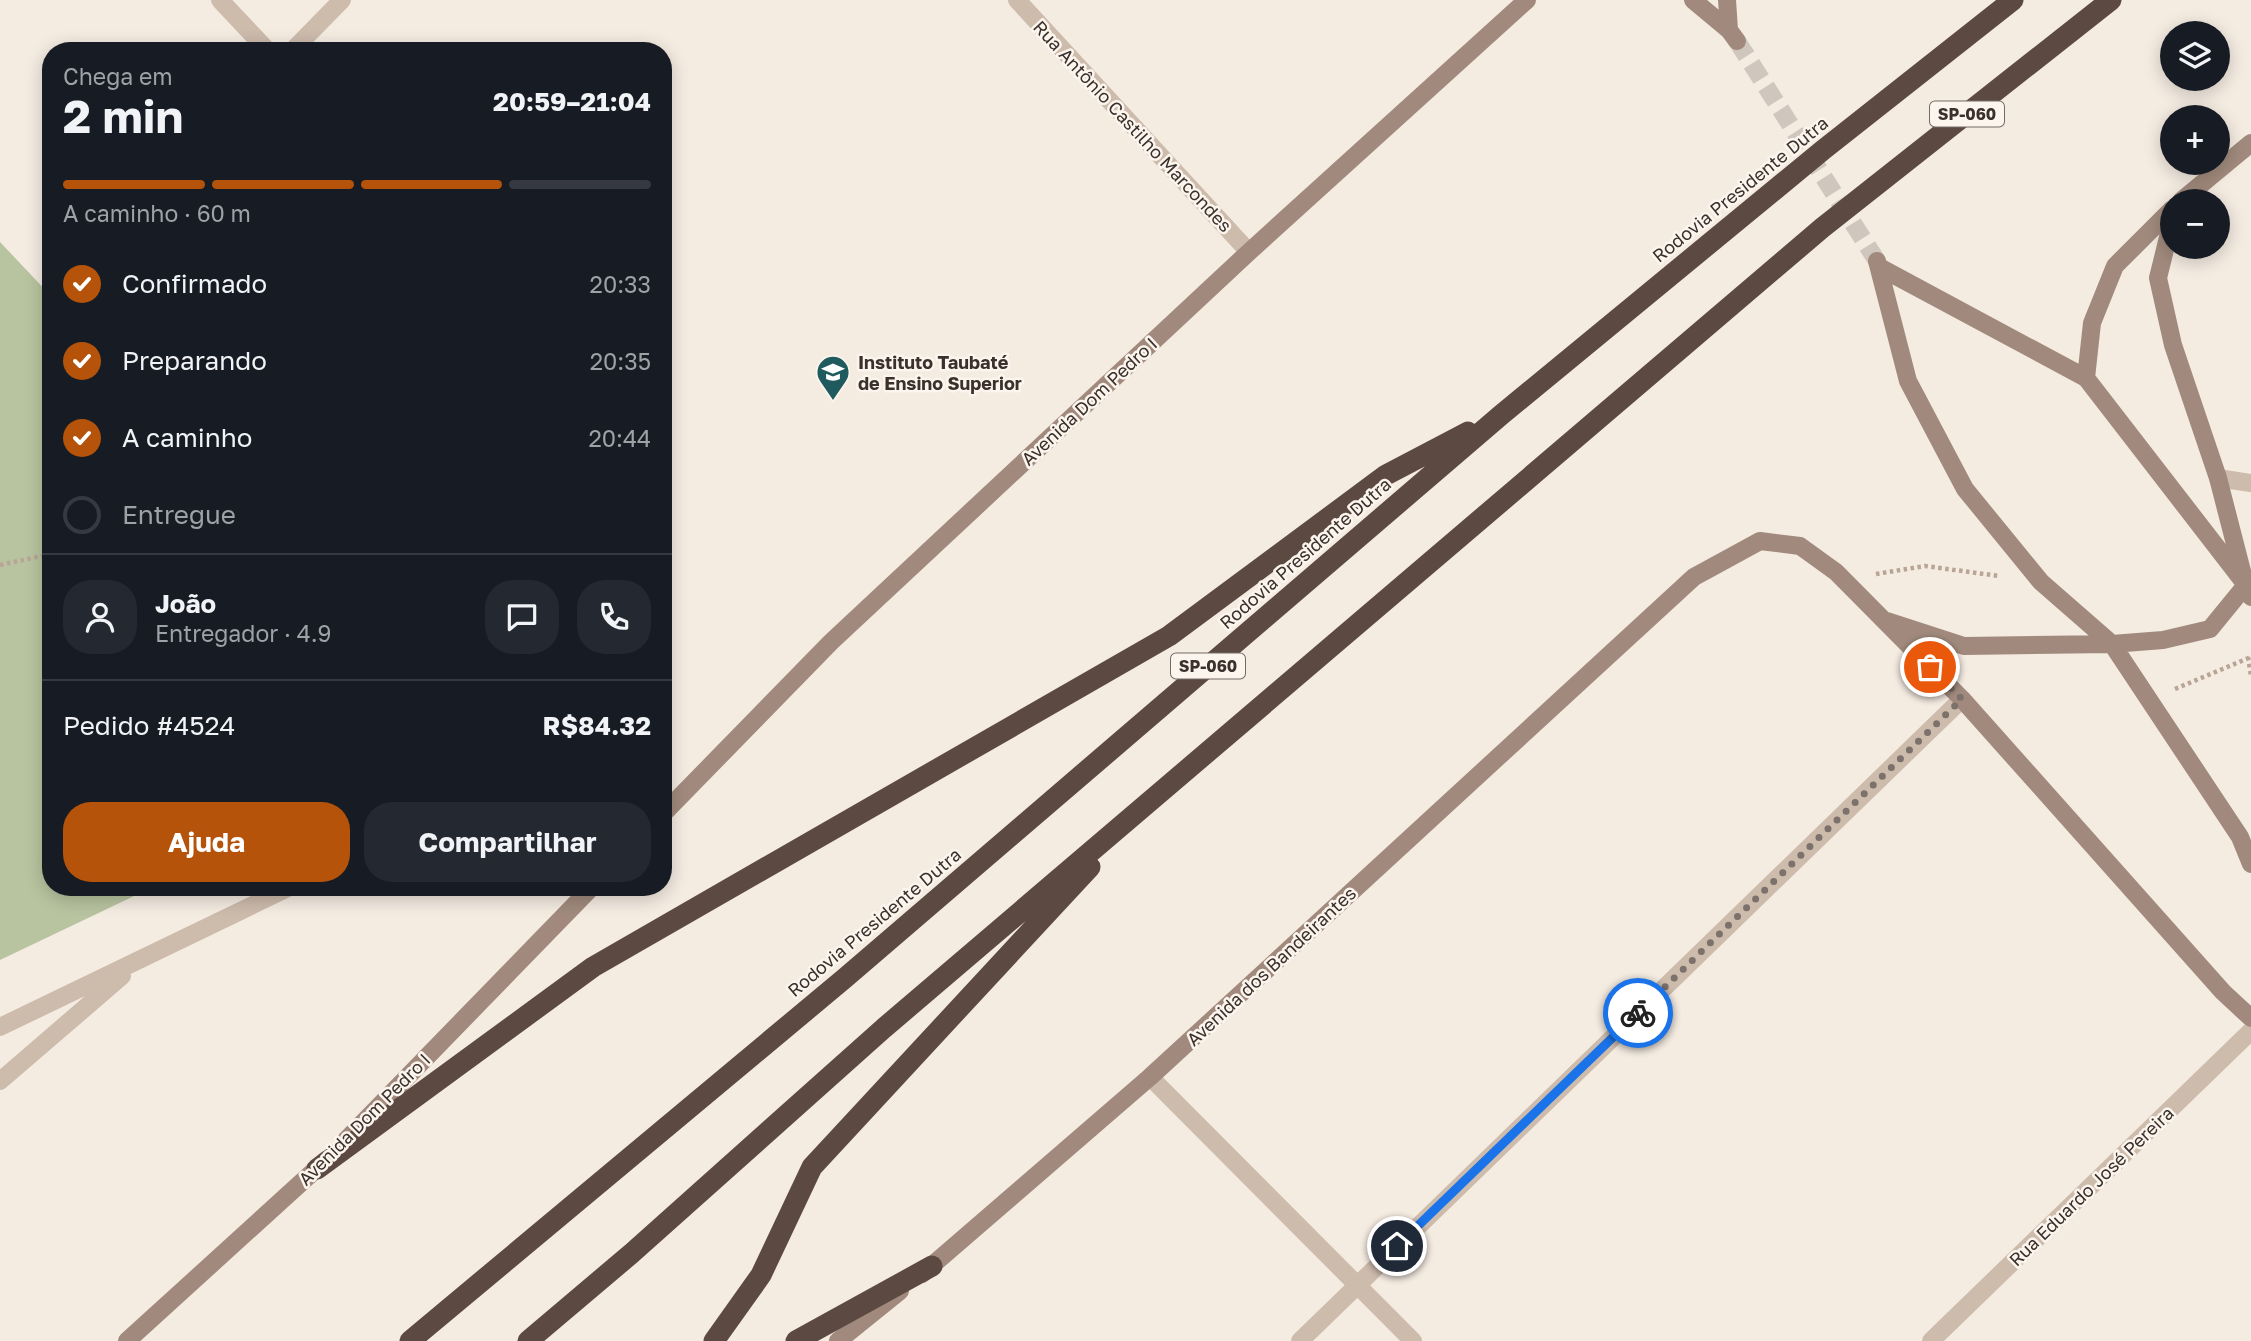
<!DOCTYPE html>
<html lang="pt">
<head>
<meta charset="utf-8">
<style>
  body { margin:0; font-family:"Golos Text",sans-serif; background:#242831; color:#f1f3f6; height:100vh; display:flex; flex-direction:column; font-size:26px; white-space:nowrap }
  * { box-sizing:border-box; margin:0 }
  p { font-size:23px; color:#9ea1a6 }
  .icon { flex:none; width:38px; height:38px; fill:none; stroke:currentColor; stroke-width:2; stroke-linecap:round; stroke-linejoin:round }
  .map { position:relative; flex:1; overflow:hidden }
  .sheet { position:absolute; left:42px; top:42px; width:630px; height:854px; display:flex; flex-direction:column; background:#171b24; border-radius:28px; box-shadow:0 4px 18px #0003 }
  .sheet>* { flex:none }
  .controls { position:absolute; left:2160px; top:21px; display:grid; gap:14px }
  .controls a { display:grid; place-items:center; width:70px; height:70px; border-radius:50%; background:#171b24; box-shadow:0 4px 18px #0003; font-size:35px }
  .pin { position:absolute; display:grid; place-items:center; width:60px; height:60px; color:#fff; margin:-30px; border:4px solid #fff; border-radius:50%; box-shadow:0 2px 7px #0007 }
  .courier { position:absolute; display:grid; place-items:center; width:70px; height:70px; margin:-35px; border:5px solid #1a73e8; border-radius:50%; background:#fff; color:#222; box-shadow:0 2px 9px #0007 }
  .overview em { font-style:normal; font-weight:700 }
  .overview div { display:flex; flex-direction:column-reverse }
  .overview { display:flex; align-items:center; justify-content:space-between; height:119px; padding:0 21px }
  h1 { font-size:46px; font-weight:700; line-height:52px }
  .bar { display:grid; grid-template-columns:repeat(4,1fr); gap:10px 7px; align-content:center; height:84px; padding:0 21px }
  .bar i { height:9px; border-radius:5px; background:#363941 }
  .bar .active { background:#b45309 }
  .bar p { grid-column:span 4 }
  .line { display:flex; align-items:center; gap:18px; padding:0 21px; border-top:2px solid #363941 }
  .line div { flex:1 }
  .round { display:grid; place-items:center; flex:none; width:74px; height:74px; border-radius:28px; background:#242831 }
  ol { padding:0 21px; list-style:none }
  li { display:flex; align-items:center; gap:21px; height:77px }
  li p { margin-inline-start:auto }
  li .icon { padding:7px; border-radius:50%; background:#b45309; color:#fff; stroke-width:4 }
  li:last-child { color:#9ea1a6 }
  li i { width:38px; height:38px; border:4px solid #363941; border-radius:50% }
  .button { display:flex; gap:14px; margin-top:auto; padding:14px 21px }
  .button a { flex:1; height:80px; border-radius:28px; background:#b45309; color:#fff; font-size:28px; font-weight:700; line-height:80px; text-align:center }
  .button a+a { background:#242831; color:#f1f3f6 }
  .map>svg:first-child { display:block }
</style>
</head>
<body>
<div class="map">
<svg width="2251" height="1341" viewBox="0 0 2251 1341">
  <rect width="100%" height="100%" fill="#f4ebe1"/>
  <path fill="#b8c4a0" d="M0,242l51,54v591h102l-153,73z"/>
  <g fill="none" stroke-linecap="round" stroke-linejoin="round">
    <path stroke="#cfc6bd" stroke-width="18" stroke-dasharray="18 9" stroke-linecap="butt" d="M1737,41l140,220"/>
    <path stroke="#b9a596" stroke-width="4.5" stroke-dasharray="3.5 3.5" stroke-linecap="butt" d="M0,565l51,-11
      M1876,574l49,-8 74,10
      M2248,657l3,19
      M2175,689l76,-32"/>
    <path stroke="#cdbbac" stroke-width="18" d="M220,0l48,51
      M1017,0l232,252
      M292,51l50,-51
      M2218,478l33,5
      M0,1027l290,-140
      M1150,1077l263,264
      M0,1081l122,-105
      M1300,1341l662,-642
      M1931,1341l320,-310"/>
    <path stroke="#a18a7d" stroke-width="18" d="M1693,0l36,30 8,11
      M1727,0l2,30
      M2181,201l70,-58
      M2172,221l-14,57 15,67 45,133 26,101
      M1877,261l31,120 57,108 76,93 71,62 128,193 11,27
      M1881,268l205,110 160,207 5,12
      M2086,378l6,-55 23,-57 57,-57
      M1887,621l77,25 148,-2 51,-4 47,-11 36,-44
      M663,814l168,-172 418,-390 278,-252
      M346,1140l246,-253
      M922,1274l228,-197 544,-500 66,-36 40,5 36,26 126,127 261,293 28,26
      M127,1341l199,-181
      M838,1341l62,-50"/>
    <path stroke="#5c4a42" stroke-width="21" d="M317,1169l276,-202 576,-331 217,-161 82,-43
      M410,1341l435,-363 656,-563 322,-265 190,-150
      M528,1341l104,-88 252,-225 938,-800 289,-228
      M714,1341l47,-66 51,-108 278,-300
      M796,1341l136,-75"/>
  </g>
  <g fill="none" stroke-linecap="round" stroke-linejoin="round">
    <path stroke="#7c716b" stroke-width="7" stroke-dasharray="0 12.6" d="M1638,1013l324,-314 -32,-32"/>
    <path stroke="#1a73e8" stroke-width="9" d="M1397,1246l241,-233"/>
  </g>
  <defs>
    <symbol id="university-pin" viewBox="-11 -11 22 30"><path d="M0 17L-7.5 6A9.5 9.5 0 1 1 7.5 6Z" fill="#1f5a5e" stroke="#fbf5ee"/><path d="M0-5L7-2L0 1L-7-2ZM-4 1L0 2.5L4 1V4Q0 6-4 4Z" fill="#fff"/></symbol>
  </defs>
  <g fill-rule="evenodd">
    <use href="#university-pin" x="814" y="353" width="38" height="52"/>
  </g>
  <g text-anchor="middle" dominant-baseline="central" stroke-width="5" stroke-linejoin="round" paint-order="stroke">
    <g fill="#fbf5ee" stroke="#756b66" stroke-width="2">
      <rect x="1930" y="101.5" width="74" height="25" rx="5"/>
      <rect x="1171" y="653.5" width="74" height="25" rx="5"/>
    </g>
    <g font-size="16" font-weight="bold" fill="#3b302b">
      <text x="1967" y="114">SP-060</text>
      <text x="1208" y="666">SP-060</text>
    </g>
    <g font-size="18" fill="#3b302b" stroke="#fbf5ee">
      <text transform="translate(1133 126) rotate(47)">Rua Antônio Castilho Marcondes</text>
      <text transform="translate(1740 189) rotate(-39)">Rodovia Presidente Dutra</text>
      <text transform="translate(1089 401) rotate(-43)">Avenida Dom Pedro I</text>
      <text transform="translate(1305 553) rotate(-41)">Rodovia Presidente Dutra</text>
      <text transform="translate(874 922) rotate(-40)">Rodovia Presidente Dutra</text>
      <text transform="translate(1271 966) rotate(-43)">Avenida dos Bandeirantes</text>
      <text transform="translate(364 1119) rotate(-45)">Avenida Dom Pedro I</text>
      <text transform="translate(2091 1186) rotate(-44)">Rua Eduardo José Pereira</text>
    </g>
    <g font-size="18" font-weight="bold" fill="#3b302b" stroke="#fbf5ee" text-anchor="start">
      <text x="858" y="362">Instituto Taubaté<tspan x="858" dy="21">de Ensino Superior</tspan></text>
    </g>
  </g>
</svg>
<div class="controls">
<a><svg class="icon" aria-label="layers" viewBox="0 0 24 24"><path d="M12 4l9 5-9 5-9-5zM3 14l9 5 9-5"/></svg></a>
<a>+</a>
<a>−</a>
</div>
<div class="pin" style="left:1930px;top:667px;background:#ea580c"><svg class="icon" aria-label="bag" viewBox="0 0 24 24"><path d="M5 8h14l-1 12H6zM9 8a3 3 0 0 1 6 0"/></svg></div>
<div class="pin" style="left:1397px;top:1246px;background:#1f2937"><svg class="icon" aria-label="home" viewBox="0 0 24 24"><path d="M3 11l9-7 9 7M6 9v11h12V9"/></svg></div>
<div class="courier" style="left:1638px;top:1013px"><svg class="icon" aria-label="bike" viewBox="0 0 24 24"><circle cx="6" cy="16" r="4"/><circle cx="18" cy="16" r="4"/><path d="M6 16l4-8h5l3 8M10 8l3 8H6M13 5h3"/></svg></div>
<section class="sheet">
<div class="overview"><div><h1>2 min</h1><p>Chega em</p></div><em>20:59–21:04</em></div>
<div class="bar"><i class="active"></i><i class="active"></i><i class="active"></i><i></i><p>A caminho · 60 m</p></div>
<ol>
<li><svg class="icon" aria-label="check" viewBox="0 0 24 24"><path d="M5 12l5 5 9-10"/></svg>Confirmado<p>20:33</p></li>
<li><svg class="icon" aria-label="check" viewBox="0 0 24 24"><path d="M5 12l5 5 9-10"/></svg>Preparando<p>20:35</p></li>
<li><svg class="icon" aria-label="check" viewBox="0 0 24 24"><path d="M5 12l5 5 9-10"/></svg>A caminho<p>20:44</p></li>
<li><i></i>Entregue</li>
</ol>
<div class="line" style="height:126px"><a class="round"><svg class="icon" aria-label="person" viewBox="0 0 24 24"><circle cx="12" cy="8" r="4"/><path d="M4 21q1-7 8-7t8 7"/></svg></a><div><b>João</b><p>Entregador · 4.9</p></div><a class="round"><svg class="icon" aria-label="chat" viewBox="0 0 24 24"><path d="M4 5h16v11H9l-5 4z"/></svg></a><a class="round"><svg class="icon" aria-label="phone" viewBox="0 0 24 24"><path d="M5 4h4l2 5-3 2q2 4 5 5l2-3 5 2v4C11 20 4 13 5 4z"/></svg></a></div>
<div class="line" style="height:91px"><div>Pedido #4524</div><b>R$84.32</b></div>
<div class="button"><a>Ajuda</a><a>Compartilhar</a></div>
</section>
</div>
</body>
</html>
